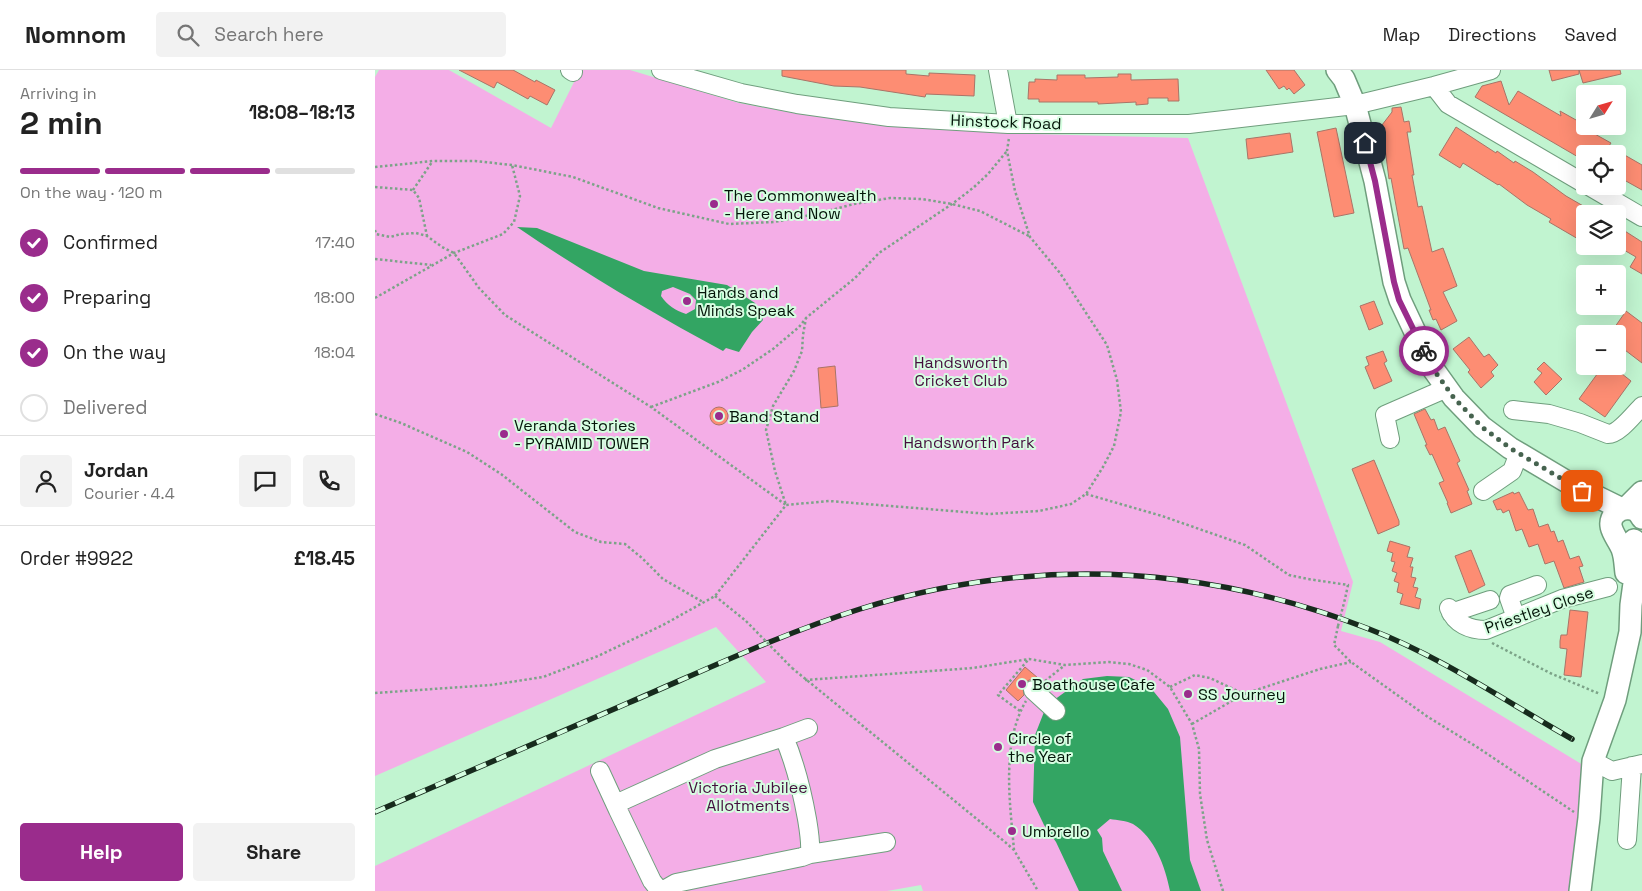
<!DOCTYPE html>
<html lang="en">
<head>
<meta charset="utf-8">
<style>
  body { margin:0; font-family:"Space Grotesk",sans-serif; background:#f2f2f2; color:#222; height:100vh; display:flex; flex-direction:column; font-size:19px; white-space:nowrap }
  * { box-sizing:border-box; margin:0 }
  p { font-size:16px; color:#767676 }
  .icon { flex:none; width:28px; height:28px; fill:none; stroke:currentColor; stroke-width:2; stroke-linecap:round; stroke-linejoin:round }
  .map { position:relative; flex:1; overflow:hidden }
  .drawer { display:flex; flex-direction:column; background:#fff; width:375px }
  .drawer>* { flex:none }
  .needle { width:32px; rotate:53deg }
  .fabs { position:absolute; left:1201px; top:15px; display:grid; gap:10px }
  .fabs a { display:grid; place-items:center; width:50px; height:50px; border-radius:5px; background:#fff; box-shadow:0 5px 20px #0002; font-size:25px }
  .pin { position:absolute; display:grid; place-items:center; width:42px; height:42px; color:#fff; margin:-21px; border-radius:10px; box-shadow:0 2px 8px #0006 }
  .courier { position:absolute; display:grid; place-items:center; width:50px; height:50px; margin:-25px; border:4px solid #9a2c8c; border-radius:50%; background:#fff; color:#222; box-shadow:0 1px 6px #0007 }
  .overview em { font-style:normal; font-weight:800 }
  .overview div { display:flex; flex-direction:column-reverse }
  .overview { display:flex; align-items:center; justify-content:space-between; height:85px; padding:0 20px }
  h1 { font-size:32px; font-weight:800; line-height:38px }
  .bar { display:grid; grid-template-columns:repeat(4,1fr); gap:8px 5px; align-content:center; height:60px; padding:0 20px }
  .bar i { height:6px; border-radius:4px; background:#e0e0e0 }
  .bar .selected { background:#9a2c8c }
  .bar p { grid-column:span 4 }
  .line { display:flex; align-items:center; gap:12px; padding:0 20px; border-top:1px solid #e0e0e0 }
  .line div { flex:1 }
  .round { display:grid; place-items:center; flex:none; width:52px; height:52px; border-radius:5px; background:#f2f2f2 }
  ol { padding:0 20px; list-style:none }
  li { display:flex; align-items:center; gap:15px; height:55px }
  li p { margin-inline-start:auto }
  li .icon { padding:5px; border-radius:50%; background:#9a2c8c; color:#fff; stroke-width:4 }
  li:last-child { color:#767676 }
  li i { width:28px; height:28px; border:2px solid #e0e0e0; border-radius:50% }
  .cta { display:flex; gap:10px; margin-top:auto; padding:10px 20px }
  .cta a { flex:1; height:58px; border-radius:5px; background:#9a2c8c; color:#fff; font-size:20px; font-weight:800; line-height:58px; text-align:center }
  .cta a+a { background:#f2f2f2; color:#222 }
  header { display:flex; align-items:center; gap:30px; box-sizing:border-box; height:70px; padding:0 25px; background:#fff; border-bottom:1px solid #e0e0e0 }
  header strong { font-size:24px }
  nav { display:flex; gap:28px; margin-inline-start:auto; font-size:18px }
  .search { width:350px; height:45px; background:#f2f2f2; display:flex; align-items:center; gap:12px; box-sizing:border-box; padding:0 18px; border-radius:5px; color:#767676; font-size:19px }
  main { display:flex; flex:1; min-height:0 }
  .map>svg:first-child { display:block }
</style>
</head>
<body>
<header>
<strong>Nomnom</strong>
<div class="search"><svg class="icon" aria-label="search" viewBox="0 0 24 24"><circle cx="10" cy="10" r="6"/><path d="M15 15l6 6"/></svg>Search here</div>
<nav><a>Map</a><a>Directions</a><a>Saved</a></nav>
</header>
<main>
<section class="drawer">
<div class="overview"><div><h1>2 min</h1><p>Arriving in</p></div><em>18:08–18:13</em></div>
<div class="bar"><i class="selected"></i><i class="selected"></i><i class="selected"></i><i></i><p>On the way · 120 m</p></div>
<ol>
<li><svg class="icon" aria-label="check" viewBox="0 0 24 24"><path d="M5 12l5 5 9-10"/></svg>Confirmed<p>17:40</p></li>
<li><svg class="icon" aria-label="check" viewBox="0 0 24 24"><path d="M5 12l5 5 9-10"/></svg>Preparing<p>18:00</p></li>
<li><svg class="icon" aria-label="check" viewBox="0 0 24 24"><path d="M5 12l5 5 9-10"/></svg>On the way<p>18:04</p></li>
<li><i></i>Delivered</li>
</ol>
<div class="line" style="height:90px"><a class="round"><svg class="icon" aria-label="person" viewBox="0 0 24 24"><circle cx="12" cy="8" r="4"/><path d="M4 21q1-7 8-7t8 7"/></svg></a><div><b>Jordan</b><p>Courier · 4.4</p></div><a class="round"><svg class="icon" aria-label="chat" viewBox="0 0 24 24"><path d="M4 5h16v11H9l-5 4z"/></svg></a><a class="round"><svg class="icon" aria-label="phone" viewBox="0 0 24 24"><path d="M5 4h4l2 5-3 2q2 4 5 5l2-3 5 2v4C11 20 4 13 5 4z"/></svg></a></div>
<div class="line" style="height:65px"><div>Order #9922</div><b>£18.45</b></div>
<div class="cta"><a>Help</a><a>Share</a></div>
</section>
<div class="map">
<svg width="1267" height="821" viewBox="0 0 1267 821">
  <rect width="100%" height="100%" fill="#c1f4d0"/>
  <path fill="#f4aee7" d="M4,0h70l102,58 29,-58h50l109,33 54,10 97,12 143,9 155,4 165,444 -12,49 39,11 208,126 -17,123h-648l-2,-6 -34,6h-512v-25l391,-184 -50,-55 -341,149v-699z"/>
  <path fill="#33a563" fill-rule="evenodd" d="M142,157l20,1 107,43 83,14 28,18 8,17 -11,12 -13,20 -13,-4 -3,3c-71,-38 -140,-79 -206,-124zM298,217l17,7 6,6 -1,9 -9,5c-11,-4 -18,-8 -25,-18l1,-5z
    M732,606l22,1 21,10 18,22 12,28 10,123 11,31h-31c-5,-25 -15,-53 -37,-67 -6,-3 -16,-4 -23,-5l-13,11 5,8 1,13 19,40h-43l-23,-49 -12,-17 -11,-23 2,-67 9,-23 10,-12 29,-21z"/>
  <path fill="#fd8d73" stroke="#a97467" d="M84,0h54l22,12 1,-2 19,10 -8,15 -17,-9 -2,3 -31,-17 -3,6z
    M407,0h124v4l23,2v-3l46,2 -1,21 -48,-2 -1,3 -65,-10 -26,-1 -52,-10z
    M891,0h28l11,15 -11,9 -5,-6 -2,2 -3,-4 -5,3z
    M1174,0h30v4l-27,7z
    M1204,0h41l1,4 -38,9z
    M743,4h13v6l47,-1 1,22h-11v-3h-20v6l-12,1v-3l-38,2v-2h-59v-3h-11l1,-17h6v-3l22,1v-5h28v3l33,-1z
    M1126,11l8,24 9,-14 43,25 -1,-5 25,14 -1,3 27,15 -2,3 33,19v25l-25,-14v-22h-32v7l-110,-64 7,-11z
    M1026,37l3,15 5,-1 2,11h-4l7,43h-2l6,32 4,-1 10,46 11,-4 14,38 -14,6 14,29 -16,9 -5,-11 -3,1 -4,-10h2l-23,-62 -4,1 -13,-71 -2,1 -7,-54 10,-13v-4z
    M1081,57l40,26 1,-2 17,12 1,-2 18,11 33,24 19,11v36l-36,-21 2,-3 -24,-14 -28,-21 -1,1 -35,-22 -3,5 -21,-13z
    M961,58l18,85 -20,4 -17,-85z
    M915,63l3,19 -45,7 -2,-20z
    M1242,156l25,16v32l-12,-7 6,-10 -19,-11z
    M999,231l9,23 -14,6 -9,-24z
    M1251,241l16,12v40l-25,-19v-10h-7z
    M1094,267l15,20 5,-3 9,11 -7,7 3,4 -13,12 -13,-16 2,-2 -17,-21z
    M1008,281l4,10 -3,2 8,18 -18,8 -9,-22 4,-2 -3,-8z
    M1169,292l18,17 -16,16 -12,-13 8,-9 -5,-4z
    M460,296l3,40 -17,2 -3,-40z
    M1228,296h9l19,15 -26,36 -26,-18z
    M335 346a9 9 0 1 1 18 0a9 9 0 1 1-18 0Z
    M1050,339l6,11 3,-1 4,11 7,-3 15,34 -3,2 12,27 -2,1 5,13 -21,9 -4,-10h1l-9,-20 5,-2 -12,-27 -2,1 -5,-10h2l-13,-31z
    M999,390l25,61v4l-21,9 -26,-65z
    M1138,422l1,2 5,-2 9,18 5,-1 6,18 9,-3 3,8 3,-1 4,11 5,-2 7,19 9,-3 4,10 -4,1 5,15 -20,6 -10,-27 -9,3 -7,-20 -9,3 -7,-18 -6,2 -7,-21 -6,3 -2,-4 -4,1 -4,-9z
    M1015,471l20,6 -3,10 6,1 -3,9h3l-2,10 5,1 -3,9 5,1 -3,9 6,2 -2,10 -19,-5 3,-10 -6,-2 2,-9 -5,-2 3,-8 -5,-2 3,-9 -4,-1 2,-8 -6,-2z
    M1096,480l14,35 -16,8 -14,-37z
    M1195,540l18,2 -7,65 -17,-2 3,-26 -7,-1v-7l1,-6h6z
    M650,597l13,11 -2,2h-7l-4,3 -2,5 1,7 -6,6 -12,-11z"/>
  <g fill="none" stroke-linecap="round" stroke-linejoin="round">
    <defs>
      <path id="minor" d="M195,0l3,2
        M286,0l80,23 56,11 92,13 119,7h181l166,-19 79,-19 57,-16
        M623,0l10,54
        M1059,16l14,18 137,80
        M1214,116l53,31
        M1138,340l36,4 31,9 28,11c11,0 26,-20 34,-28
        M1015,369l-5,-24 62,-27
        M1108,421l29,-20 7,-18
        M1074,538c6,16 21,22 37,22l76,-31 46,-12
        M1076,543l39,-13
        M1141,548l-7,-20 1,-3 27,-10
        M658,620l23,21
        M409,667l24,-9
        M1218,691l19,10 30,-7
        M225,701l18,39
        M1252,770l5,-74
        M435,784l76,-12
        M285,821l-8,-10 -34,-71 2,-8 95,-43 69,-22c11,26 18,54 23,82 2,12 4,23 3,35l-8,3 -126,26 -14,8"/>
      <path id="major" d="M962,0l7,9 11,26 20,76 19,101 6,18 31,66 23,32 28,29 28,21 59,35 53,26
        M1250,439l17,-17
        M1251,503c-1,-7 -1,-17 -4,-24 -4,-11 -18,-23 -7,-35 4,-4 9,-6 15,-5 6,0 9,4 12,9
        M1205,821l9,-73 4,-57 22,-61 15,-68 1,-27 5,-36 -2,-29"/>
    </defs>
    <use href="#minor" stroke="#6f9e7d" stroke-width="20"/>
    <use href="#major" stroke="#6f9e7d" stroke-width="24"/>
    <path stroke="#7ca388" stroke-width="2.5" stroke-dasharray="2.5 2.5" stroke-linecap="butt" d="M0,97l58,-6h42l37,4 61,12 85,31 71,16 45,-2 42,-8 38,-10 36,-6 32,1 30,5 28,7 49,25
      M0,117l38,3 6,8 8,38
      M38,120l19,-28
      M0,160l1,4 14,3 11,-3 15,-1 11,3 15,11 12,6 25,35 26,27 146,92 135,98 -11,-34 -9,-41 7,-24 21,-35 8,-20 1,-16 3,-17
      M0,189l56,6
      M0,228l79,-45 49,-19 11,-12 6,-26 -8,-31
      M276,337l67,-25 24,-12 31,-21 26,-22 7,-9 49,-40 24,-25 73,-49 21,-16 15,-14 19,-23
      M0,344l26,9 66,29 34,22 74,58 26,10 24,2 17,14 21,21 40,23
      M711,424l76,22 83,29 44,30 19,4 40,6 -3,14
      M340,526l31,25
      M963,556l-4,19 17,17 77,55 49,30 97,65
      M1117,573l58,30 50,21
      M417,598l213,174 9,8 24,41
      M430,610l168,-12 56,-9 36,6 44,-3 20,2 18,6 23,17 22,37 7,25 1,45 7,46 16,51
      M670,611l20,-16
      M795,617l25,-12 15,3 34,16
      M0,623l116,-8 52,-8 55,-21 65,-31 52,-29 71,-91 43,-4 160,13 50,-3 32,-7 15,-10 17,-27 11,-21 7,-34 -4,-32 -10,-35 -47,-72 -30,-36 -15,-46 -8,-40 2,-13
      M645,641l-22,-16 30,-35
      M817,654l52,-30 76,-25 31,-7
      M639,780c-4,-47 -13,-107 12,-149"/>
    <use href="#minor" stroke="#fff" stroke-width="18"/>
    <use href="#major" stroke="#fff" stroke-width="21"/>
    <defs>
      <path id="rail" d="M0,742c84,-37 169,-72 253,-109 77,-33 153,-69 232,-94 172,-53 342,-45 509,20 73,28 136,72 203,110"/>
    </defs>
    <use href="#rail" stroke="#172b1d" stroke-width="5.5"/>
    <use href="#rail" stroke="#d6fee1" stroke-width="4" stroke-dasharray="11" stroke-linecap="butt"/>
    <path stroke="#7ca388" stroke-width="2.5" stroke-dasharray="2.5 2.5" stroke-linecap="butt" d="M371,551l46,47
      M963,556l7,-27"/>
  </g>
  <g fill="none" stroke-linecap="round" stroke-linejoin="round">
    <path stroke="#46634f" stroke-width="5" stroke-dasharray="0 9" d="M1049,281l7,15 23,32 28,29 28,21 72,43"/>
    <path stroke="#9a2c8c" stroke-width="6" d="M990,73l10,38 19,101 5,18 25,51"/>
  </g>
  <g fill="#9a2c8c" stroke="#d6fee1" stroke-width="2">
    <circle cx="339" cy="134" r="5"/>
    <circle cx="312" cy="231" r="5"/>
    <circle cx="344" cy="346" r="5"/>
    <circle cx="129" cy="364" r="5"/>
    <circle cx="647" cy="614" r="5"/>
    <circle cx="813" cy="624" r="5"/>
    <circle cx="623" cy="677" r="5"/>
    <circle cx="637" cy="761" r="5"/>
  </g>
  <g text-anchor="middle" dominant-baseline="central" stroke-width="4" stroke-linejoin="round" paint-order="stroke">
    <g font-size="16" fill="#041509" stroke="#d6fee1">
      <text transform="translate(631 52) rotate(2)">Hinstock Road</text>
      <text transform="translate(1164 540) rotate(-19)">Priestley Close</text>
    </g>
    <g font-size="16" fill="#041509" stroke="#d6fee1" text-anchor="start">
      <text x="349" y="125">The Commonwealth<tspan x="349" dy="18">- Here and Now</tspan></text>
      <text x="322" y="222">Hands and<tspan x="322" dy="18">Minds Speak</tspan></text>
      <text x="354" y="346">Band Stand</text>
      <text x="139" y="355">Veranda Stories<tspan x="139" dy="18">- PYRAMID TOWER</tspan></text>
      <text x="657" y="614">Boathouse Cafe</text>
      <text x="823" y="624">SS Journey</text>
      <text x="633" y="668">Circle of<tspan x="633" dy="18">the Year</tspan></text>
      <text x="647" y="761">Umbrello</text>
    </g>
    <g font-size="16" fill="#450e3e" stroke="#d6fee1">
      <text x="586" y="292">Handsworth<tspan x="586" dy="18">Cricket Club</tspan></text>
      <text x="594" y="372">Handsworth Park</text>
      <text x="373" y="717">Victoria Jubilee<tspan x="373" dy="18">Allotments</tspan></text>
    </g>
  </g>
</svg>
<div class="fabs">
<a><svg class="needle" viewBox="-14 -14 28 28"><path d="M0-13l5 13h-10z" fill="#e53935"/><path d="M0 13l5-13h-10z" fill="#767676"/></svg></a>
<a><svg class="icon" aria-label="locate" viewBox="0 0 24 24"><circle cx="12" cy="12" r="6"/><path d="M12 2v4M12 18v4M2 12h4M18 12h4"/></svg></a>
<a><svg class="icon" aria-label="layers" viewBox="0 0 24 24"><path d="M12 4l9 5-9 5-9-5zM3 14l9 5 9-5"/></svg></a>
<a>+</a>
<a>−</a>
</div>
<div class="pin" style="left:1207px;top:421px;background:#ea580c"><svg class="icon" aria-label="bag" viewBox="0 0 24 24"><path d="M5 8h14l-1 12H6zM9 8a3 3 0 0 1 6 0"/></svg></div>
<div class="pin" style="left:990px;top:73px;background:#1f2937"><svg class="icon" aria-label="home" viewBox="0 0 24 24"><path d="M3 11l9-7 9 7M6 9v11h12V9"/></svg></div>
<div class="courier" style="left:1049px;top:281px"><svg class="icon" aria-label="bike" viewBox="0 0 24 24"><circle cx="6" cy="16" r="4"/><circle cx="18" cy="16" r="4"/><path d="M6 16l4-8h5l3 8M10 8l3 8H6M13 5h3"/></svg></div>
</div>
</main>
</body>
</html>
